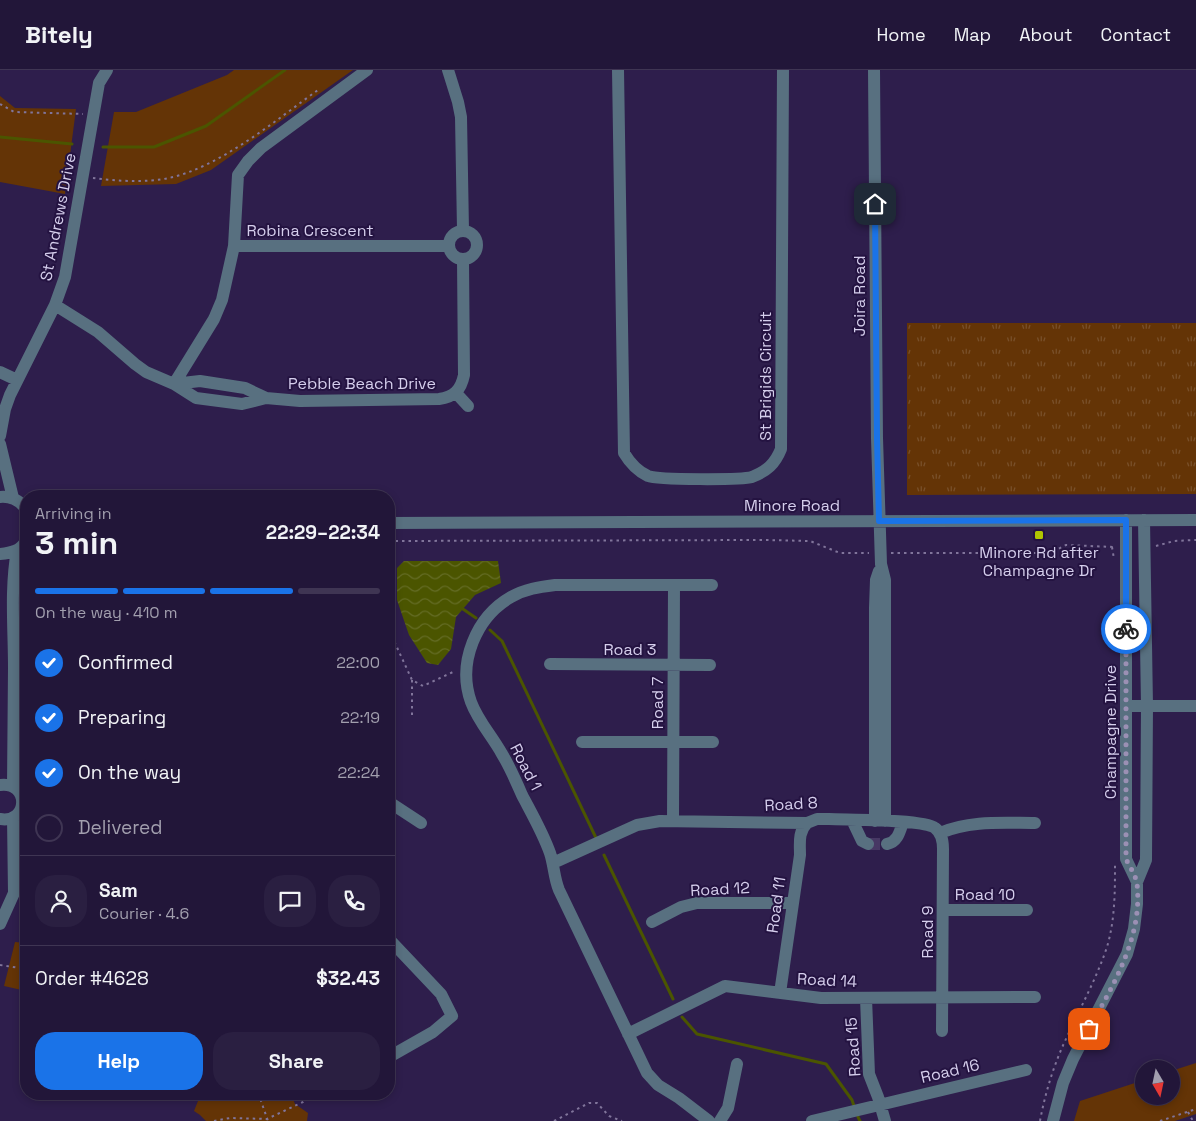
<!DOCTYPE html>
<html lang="en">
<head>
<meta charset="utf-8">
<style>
  body { margin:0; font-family:"Space Grotesk",sans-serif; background:#2a1f41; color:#f1f3f6; height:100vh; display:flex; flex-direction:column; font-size:19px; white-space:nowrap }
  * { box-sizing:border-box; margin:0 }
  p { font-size:16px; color:#a29fae }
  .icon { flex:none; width:28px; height:28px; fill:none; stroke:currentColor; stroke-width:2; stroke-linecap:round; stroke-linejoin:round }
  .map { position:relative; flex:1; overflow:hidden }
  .sheet { position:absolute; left:20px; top:420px; width:375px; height:610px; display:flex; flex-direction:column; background:#221639; border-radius:20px; box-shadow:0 2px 8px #0003,0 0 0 1px #3f3553 }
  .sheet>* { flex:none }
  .needle { width:32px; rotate:171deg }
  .fabs { position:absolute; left:1135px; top:990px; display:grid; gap:10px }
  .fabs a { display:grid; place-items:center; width:45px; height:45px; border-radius:50%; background:#221639; box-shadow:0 2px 8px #0003,0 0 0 1px #3f3553; font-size:25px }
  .pin { position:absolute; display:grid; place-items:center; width:42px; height:42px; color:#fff; margin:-21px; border-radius:10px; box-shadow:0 2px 8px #0006 }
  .courier { position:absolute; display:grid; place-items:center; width:50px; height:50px; margin:-25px; border:4px solid #1a73e8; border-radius:50%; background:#fff; color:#222; box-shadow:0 1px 6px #0007 }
  .summary em { font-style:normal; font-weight:700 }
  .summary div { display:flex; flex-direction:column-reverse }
  .summary { display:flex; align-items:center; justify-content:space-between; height:85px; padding:0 15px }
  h1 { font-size:32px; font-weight:700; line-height:38px }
  .bar { display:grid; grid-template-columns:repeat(4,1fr); gap:8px 5px; align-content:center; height:60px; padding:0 15px }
  .bar i { height:6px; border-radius:4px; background:#3f3553 }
  .bar .selected { background:#1a73e8 }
  .bar p { grid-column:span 4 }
  .line { display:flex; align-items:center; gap:12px; padding:0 15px; border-top:1px solid #3f3553 }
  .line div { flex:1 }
  .round { display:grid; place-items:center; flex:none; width:52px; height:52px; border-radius:20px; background:#2a1f41 }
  ol { padding:0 15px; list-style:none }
  li { display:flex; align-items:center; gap:15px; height:55px }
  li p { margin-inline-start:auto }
  li .icon { padding:5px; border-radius:50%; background:#1a73e8; color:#fff; stroke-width:4 }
  li:last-child { color:#a29fae }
  li i { width:28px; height:28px; border:2px solid #3f3553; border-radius:50% }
  .action { display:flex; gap:10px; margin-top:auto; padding:10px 15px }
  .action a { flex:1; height:58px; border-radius:20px; background:#1a73e8; color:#fff; font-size:20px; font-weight:700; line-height:58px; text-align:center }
  .action a+a { background:#2a1f41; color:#f1f3f6 }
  header { display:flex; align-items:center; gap:30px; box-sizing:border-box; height:70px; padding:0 25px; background:#221639; border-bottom:1px solid #3f3553 }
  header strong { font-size:24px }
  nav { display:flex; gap:28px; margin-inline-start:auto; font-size:18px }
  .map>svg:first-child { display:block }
</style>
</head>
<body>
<header>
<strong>Bitely</strong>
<nav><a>Home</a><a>Map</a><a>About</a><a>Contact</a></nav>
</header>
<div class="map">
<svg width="1196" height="1051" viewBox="0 0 1196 1051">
  <defs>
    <pattern id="grass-tufts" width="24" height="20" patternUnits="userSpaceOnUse" patternTransform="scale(1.25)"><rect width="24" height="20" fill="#643406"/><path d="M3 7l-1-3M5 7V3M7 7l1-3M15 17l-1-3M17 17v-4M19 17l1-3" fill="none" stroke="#79502a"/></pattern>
    <pattern id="water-waves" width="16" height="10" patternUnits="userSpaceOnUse" patternTransform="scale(1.25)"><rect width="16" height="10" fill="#4b5500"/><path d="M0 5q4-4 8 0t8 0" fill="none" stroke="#646c25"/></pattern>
  </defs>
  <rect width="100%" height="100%" fill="#2e1e4c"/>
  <path fill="url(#grass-tufts)" d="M907,253h289v171l-289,1z"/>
  <path fill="#643406" d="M234,0h119l-142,100 -35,14 -75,2 13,-74h22l91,-37z
    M0,26l15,12 61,1 -11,85 -65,-12z
    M15,872l11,1v48l-22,-5z
    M1196,993v51l-21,7h-101l6,-20 64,-21v16h27v-25z
    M198,1024h93l4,10 13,9 -1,8h-101l-6,-6 -6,-4 6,-15z"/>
  <path fill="url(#water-waves)" d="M404,491h94l3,22 -26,12 -19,22 -5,32 -13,16 -11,-2 -18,-28 -12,-35v-32z"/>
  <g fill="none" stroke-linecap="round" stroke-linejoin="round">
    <path stroke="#4b5500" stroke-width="3" d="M0,67l72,7
      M103,77h51l52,-21 79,-56
      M460,537l16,11
      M490,560l12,11 95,199
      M604,785l69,144
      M682,947l15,17 129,30 26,36 2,6
      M858,1047l2,4"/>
    <path stroke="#473864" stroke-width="12" stroke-dasharray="12 6" stroke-linecap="butt" d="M868,774h19"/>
    <path stroke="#81759b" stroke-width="2" stroke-dasharray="2.5 4" stroke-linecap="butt" d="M0,34l14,8 69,2
      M93,108c24,3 52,5 76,0 51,-11 107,-58 149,-88
      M389,471l377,-1 44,1 30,12h29
      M1156,476l18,-5 22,-1
      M1112,477l2,12
      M891,483h159l16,-8 48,2
      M389,560l23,50 11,6 32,-15
      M412,610v39
      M0,895l26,4
      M257,1024l4,7 7,20
      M1188,1042l5,9
      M214,1051l16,-3 37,1 36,-17 9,-8
      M554,1051l35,-18h8l12,13 13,5
      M1040,1051c5,-27 13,-54 25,-80 14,-31 31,-61 42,-94 8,-27 8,-55 8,-83
      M1160,1051l36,-12"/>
    <path stroke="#587080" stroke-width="12" d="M448,0l10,32 3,15 2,113
      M618,0l6,383c6,10 13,18 24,23 10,4 94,4 104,1 15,-6 23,-13 29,-28l2,-379
      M874,0l3,368 4,126 4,16v241
      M449 175a14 14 0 1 1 28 0a14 14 0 1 1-28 0Z
      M234,176l4,-71 10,-14 13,-13 106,-78
      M55,235l43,27 37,32 11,8 28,12 22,14 46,6 24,-6
      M0,302l17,8
      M174,314l26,-3 45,7 21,10 34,3 139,-2c15,-2 22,-9 25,-24l-1,-115
      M174,314l40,-65 8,-19 12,-54h214
      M456,323l12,13
      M0,366l5,-27 5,-14 45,-90 10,-28 34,-194 8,-13
      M0,374l13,54
      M0,427c11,-1 20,4 26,12
      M1126,450v339l11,23
      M389,453l807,-3
      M0,484c11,-1 20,-3 26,-13
      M550,594l160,1
      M1126,636h70
      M582,672h131
      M0,715c30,-4 29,39 0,34
      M13,716c0,-39 1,-79 1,-118 0,-40 -4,-78 3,-118
      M389,732l32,21
      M852,750l10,21 6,3
      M673,751l1,-236
      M875,751v-213l1,-28 3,-9
      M940,763c30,-13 63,-10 95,-10
      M887,774c11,-2 13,-13 16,-22
      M553,793l84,-38 23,-4 147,2 10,-4h12c19,1 94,0 106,9 7,5 8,13 8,21l-1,182
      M943,840h84
      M652,852l29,-15 16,-4h96
      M0,854l14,-31 -1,-75
      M389,869l52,55 11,22 -19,16 -44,25
      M780,923l20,-138c0,-12 -2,-23 7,-32
      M866,928l3,76 9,23 7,24
      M628,964l97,-48 96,12 214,-1
      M709,1051l-30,-23 -21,-13 -11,-12 -88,-183c-5,-12 -5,-25 -9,-37 -7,-20 -18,-39 -28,-58 -6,-14 -12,-28 -20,-41 -10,-18 -24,-33 -31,-52 -14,-39 5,-85 40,-105 14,-8 28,-10 44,-12h157
      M720,1051l8,-13 9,-44
      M812,1051l214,-51
      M1053,1051l10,-38 10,-24 54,-105 7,-25 3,-25v-22l9,-22 1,-154 -3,-186"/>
  </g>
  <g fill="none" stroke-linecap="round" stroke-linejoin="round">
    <path stroke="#9b90b4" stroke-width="5" stroke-dasharray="0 9" d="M1089,959c24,-44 54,-92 48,-145 -1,-8 -7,-17 -11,-25v-230"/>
    <path stroke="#1a73e8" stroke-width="6" d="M875,134l2,234 2,83 247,-1v109"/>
  </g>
  <rect fill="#b1c500" stroke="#241341" stroke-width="2" x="1034" y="460" width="10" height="10" rx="2.5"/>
  <g text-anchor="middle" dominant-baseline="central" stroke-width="4" stroke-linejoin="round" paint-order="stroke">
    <g font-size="16" fill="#d5ceec" stroke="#241341">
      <text transform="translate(58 147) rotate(-79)">St Andrews Drive</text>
      <text x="310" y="160">Robina Crescent</text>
      <text transform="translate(859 226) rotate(-90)">Joira Road</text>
      <text transform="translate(765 306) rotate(-90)">St Brigids Circuit</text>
      <text x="362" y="313">Pebble Beach Drive</text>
      <text x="792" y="435">Minore Road</text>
      <text x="630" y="579">Road 3</text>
      <text transform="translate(657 633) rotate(-90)">Road 7</text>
      <text transform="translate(1110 662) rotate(-90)">Champagne Drive</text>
      <text transform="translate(526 697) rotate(63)">Road 1</text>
      <text transform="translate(791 734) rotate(-3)">Road 8</text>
      <text transform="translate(720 819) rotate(-3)">Road 12</text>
      <text x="985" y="824">Road 10</text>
      <text transform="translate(776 835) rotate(-82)">Road 11</text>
      <text transform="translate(927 862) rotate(-90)">Road 9</text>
      <text transform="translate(827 910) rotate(3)">Road 14</text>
      <text transform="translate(853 977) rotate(-94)">Road 15</text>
      <text transform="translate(950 1001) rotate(-13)">Road 16</text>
    </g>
    <g font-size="16" fill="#d5ceec" stroke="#241341">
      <text x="1039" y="482">Minore Rd after<tspan x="1039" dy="18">Champagne Dr</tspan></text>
    </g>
  </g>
</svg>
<div class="fabs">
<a><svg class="needle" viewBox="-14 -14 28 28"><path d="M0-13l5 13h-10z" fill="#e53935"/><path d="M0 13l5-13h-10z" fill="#a29fae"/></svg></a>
</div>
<div class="pin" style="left:1089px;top:959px;background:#ea580c"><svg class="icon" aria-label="bag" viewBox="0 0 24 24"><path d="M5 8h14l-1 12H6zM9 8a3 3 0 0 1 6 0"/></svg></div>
<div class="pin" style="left:875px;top:134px;background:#1f2937"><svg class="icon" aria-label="home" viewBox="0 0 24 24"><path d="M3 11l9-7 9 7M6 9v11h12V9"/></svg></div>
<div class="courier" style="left:1126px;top:559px"><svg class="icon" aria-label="bike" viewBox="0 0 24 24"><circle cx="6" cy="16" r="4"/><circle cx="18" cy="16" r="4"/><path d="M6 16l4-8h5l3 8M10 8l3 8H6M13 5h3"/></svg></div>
<section class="sheet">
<div class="summary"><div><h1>3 min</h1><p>Arriving in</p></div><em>22:29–22:34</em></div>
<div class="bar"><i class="selected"></i><i class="selected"></i><i class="selected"></i><i></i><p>On the way · 410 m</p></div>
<ol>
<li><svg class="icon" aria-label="check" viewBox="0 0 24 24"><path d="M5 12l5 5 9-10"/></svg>Confirmed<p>22:00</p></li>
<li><svg class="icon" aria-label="check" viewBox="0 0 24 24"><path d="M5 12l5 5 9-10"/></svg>Preparing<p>22:19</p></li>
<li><svg class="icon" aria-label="check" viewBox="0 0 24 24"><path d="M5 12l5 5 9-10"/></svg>On the way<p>22:24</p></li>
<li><i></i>Delivered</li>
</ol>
<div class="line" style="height:90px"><a class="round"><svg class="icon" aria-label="person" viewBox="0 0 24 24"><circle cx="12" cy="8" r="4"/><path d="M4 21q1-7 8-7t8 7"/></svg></a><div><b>Sam</b><p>Courier · 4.6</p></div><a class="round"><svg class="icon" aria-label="chat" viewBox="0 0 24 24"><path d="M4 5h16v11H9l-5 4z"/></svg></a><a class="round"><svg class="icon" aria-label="phone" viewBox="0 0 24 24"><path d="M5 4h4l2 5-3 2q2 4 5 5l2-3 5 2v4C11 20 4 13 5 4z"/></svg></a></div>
<div class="line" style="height:65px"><div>Order #4628</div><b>$32.43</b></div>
<div class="action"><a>Help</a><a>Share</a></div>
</section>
</div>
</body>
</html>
